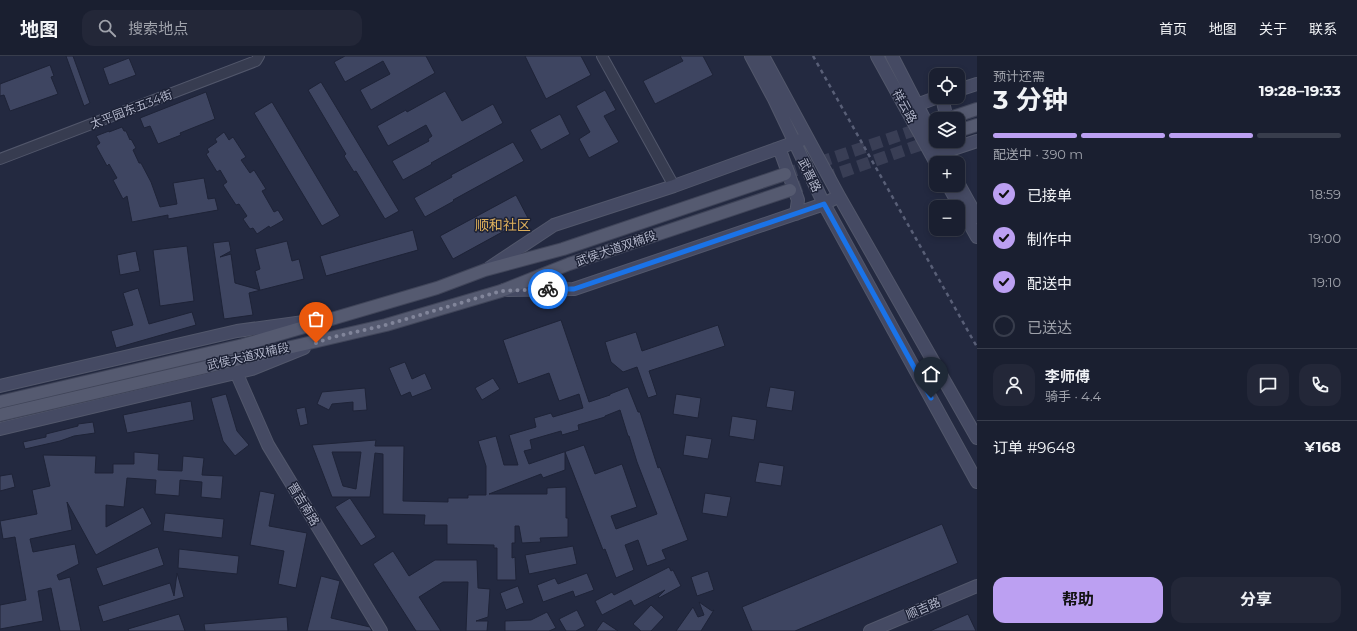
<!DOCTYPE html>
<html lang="zh">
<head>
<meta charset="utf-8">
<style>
  body { margin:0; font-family:Montserrat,"Noto Sans SC",sans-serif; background:#232738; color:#f1f3f6; height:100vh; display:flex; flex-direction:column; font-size:15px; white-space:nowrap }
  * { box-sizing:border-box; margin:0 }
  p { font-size:13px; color:#9fa2ab }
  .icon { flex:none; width:22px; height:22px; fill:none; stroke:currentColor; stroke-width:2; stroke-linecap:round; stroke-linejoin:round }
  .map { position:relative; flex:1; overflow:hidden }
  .drawer { display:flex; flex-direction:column; background:#1a1f30; width:380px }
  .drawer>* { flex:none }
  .fabs { position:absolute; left:929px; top:12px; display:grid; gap:8px }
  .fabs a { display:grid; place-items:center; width:36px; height:36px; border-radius:8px; background:#1a1f30; box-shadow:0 2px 6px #0003,0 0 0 1px #383d4c; font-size:20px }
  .pin { position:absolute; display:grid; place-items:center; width:34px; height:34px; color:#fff; margin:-41px -17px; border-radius:50% 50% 50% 0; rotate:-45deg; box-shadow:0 0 4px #0007 }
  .pin .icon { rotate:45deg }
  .courier { position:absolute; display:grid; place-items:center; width:40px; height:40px; margin:-20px; border:3px solid #1a73e8; border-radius:50%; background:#fff; color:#222; box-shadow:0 1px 5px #0007 }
  .head em { font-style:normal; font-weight:700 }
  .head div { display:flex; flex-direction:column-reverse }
  .head { display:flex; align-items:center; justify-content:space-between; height:68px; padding:0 16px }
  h1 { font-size:26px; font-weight:700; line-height:30px }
  .bar { display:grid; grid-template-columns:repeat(4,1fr); gap:6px 4px; align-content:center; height:48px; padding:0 16px }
  .bar i { height:5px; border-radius:3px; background:#383d4c }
  .bar .active { background:#bca0f2 }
  .bar p { grid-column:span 4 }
  .line { display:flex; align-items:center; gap:10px; padding:0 16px; border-top:1px solid #383d4c }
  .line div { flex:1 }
  .round { display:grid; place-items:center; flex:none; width:42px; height:42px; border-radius:12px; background:#232738 }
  ol { padding:0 16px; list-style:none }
  li { display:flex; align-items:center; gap:12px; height:44px }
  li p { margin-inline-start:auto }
  li .icon { padding:4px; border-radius:50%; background:#bca0f2; color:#111; stroke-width:4 }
  li:last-child { color:#9fa2ab }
  li i { width:22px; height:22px; border:2px solid #383d4c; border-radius:50% }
  .cta { display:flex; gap:8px; margin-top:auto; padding:8px 16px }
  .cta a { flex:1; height:46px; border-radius:12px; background:#bca0f2; color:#111; font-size:16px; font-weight:700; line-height:46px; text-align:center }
  .cta a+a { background:#232738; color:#f1f3f6 }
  header { display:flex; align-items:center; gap:24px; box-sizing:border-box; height:56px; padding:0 20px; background:#1a1f30; border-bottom:1px solid #383d4c }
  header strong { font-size:19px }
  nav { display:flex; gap:22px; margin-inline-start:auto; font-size:14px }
  .search { width:280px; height:36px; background:#232738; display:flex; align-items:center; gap:10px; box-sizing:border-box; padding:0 14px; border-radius:12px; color:#9fa2ab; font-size:15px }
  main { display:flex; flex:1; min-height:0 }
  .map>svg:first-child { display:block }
</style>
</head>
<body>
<header>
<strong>地图</strong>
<div class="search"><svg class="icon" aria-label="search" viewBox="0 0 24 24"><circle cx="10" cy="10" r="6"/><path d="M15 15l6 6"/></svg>搜索地点</div>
<nav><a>首页</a><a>地图</a><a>关于</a><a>联系</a></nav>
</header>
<main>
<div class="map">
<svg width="977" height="575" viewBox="0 0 977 575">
  <rect width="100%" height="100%" fill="#232940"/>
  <path fill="#3e4561" stroke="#1e2337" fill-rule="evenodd" d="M66,0h7l17,47 -6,3z
    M345,0h81l9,17 -64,37 -11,-20 30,-16 -7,-13 -38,21 -11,-20z
    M525,0h56l10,19 -45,24z
    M680,0h23l10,19 -58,29 -12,-23 40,-20z
    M129,2l7,17 -27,10 -6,-17z
    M50,9l4,11 -3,1 7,17 -48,17 -6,-16 -4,1v-12z
    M321,26l78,129 -14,8 -29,-48 -2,1 -10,-16 2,-2 -38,-64z
    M605,34l11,20 -12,6 15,26 -30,16 -10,-19 11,-7 -14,-26z
    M445,35l17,30 31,-17 10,19 -72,40 1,1 -29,16 -11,-19 37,-20 -1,-2 4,-3 -6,-11 -38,21 -11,-20 29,-16 1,2z
    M206,36l9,27 -35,14 1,2 -23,9 -8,-18 -6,2 -4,-10z
    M272,46l68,114 -18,10 -68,-113z
    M560,58l10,20 -29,16 -11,-20z
    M122,71l2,4h2l4,9 1,-1 5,9 -3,2 6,13h2l10,19 9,25 17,-3 -4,-21 31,-5 4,21 7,-1 3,12 -50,9v-4l-36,7 -5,-26 -4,3 -10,-19 4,-2 -8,-14 -2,2 -11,-20 4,-3 -4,-7 13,-5v1z
    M224,76l5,8 4,-3 13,20 -5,3 9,13 4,-3 12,19 -4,2 12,21 4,-2 6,10 -14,8 -1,-2 -12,8 -4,-6 -3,1 -7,-10 4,-3 -8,-12 -3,1 -13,-20 4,-3 -7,-12 -3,2 -11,-18 3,-2 -2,-3 10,-7 -2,-3z
    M513,86l11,19 -71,39 1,1 -29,16 -11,-19 38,-21 -1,-2z
    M516,139l12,23 -75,41 -13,-23z
    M413,174l5,20 -92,26 -6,-20z
    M229,185l2,10 -11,6 11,-3 4,29 25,7 -5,-19 5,-2 -5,-20 32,-8 5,20 7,-2 5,20 -55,14 4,22 -29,4 -11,-76z
    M187,190l7,55 -34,5 -7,-56z
    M136,195l4,20 -20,4 -3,-20z
    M138,232l11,36 43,-12 4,13 -80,23 -5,-17 22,-6 -10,-32z
    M561,264l28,82 21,-7v-1l18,-7 10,25h2l18,56 2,-1 28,73 -26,10 4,9 -19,7 -9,-26 -13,5 9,25 -18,8 -11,-29 -2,1 -38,-98v18l-22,8 -2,-4 -52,20h58v-6l19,-1v31h2v19l-28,1 1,4 -19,1 -3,-17h-4v17h-3v15l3,-1 1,23h-19v-32h-3v-3l-47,-1v-19h-23l1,-10 -42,-1v-60l-8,-1 -5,44h-38l-20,-52 64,-5 -1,6h29l-1,55 45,1v-4h20v-3h18v-29l-8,-25 18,-5 8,29h14l-9,-30 27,-8 -2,-9 17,-5 2,4 30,-9 -4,-14 -20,7 -10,-28 -31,11 -15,-44zM620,354l8,26h1l8,26 20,52 -41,15 -5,-13 26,-9 -15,-43 -27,10 -11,-29 -55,19 -5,-13 8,-2 -2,-9 31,-9 1,4 17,-5 -1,-5 27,-8v-1zM332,396h29l-5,37 -13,-3z
    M718,269l7,21 -76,25 8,24 -9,3 -11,-31 -14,5 -12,-10 -6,-20 31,-10 6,19z
    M405,306l7,17 13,-6 7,16 -20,8 -2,-5 -9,4 -12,-28z
    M493,322l7,11 -18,11 -7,-12z
    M770,331l25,4 -3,20 -26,-4z
    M365,332l2,22 -14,1v-9l-21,2 -3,6 -12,-6 5,-12z
    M226,338l11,37 12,14 -14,11 -12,-15 -12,-43z
    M676,338l25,4 -3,20 -25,-4z
    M191,345l3,19 -67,13 -4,-18z
    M305,351l3,17 -8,2 -4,-17z
    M732,360l25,4 -3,20 -25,-4z
    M93,366l2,11 -21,3 -14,5 -35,8 -2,-7 23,-5v-3l32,-8v-2z
    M686,379l26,4 -4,20 -25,-4z
    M134,396l25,2 -1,16 24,1 1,-15 21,2 -2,17 21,1 -2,23 -20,-2 1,-15 -22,-2 -1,16 -24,-2 1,-14 -29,-2 -3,29 -18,-2v22l37,-20 9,17 -56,31 -29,-53 5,28 -42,9 3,13 42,-8 4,20 -22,11 2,5 11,-3 11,54h-21l-9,-43 -13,3 5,30 -43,8v-24l26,-5 -11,-63 -12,2 -3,-18 37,-7 -5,-24 18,-4 -7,-31 53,1 -1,17h18v-9h21z
    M759,406l25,4 -3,20 -26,-4z
    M12,418l3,13 -15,4v-15z
    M260,435l15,3 -6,32 38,7 -11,55 -18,-4 6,-33 -34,-6z
    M705,437l26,4 -4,20 -25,-4z
    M350,442l26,39 -15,9 -26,-39z
    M165,457l59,6 -2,19 -59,-7z
    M942,468l16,39 -163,68h-43l-10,-24z
    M573,490l4,18 -48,10 -4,-19z
    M158,491l6,18 -61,21 -7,-18z
    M179,493l60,7 -2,18 -59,-6z
    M393,495l16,25 26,-16h42l1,28 12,1 -2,28 -12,4h12l-1,10h-21l2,-49h-25l-24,15 22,34h-25l-43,-67z
    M669,511l2,4 2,-1 8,16 -22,12 -1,-1 7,-7 -31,16 -3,-6 -29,15 -7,-14 17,-9 2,3z
    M708,515l6,19 -17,6 -6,-19z
    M177,517l7,24 -81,25 -5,-16 72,-23 4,13z
    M587,517l7,17 -19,7 -2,-6 -30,11 -6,-17 18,-7 3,6z
    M321,520l19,5 -9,37 39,9 2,4h-65z
    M518,530l6,17 -18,7 -6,-17z
    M699,546l13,9 2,-1 -13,21h-25l17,-24 5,10 6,-2z
    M651,549l13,12 -13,14h-10l-8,-7z
    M577,554l8,16 -9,5h-10l-7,-12z
    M547,556l9,16 -7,3h-44v-10l26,-1z
    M179,558l6,17h-56l-1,-2z
    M968,558l8,17h-46z
    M287,561l1,14h-83l-1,-7z
    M603,565l15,10h-22z"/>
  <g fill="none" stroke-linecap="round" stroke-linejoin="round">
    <path stroke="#393e55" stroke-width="12" stroke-dasharray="12 6" stroke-linecap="butt" d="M785,118l151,-51
      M790,134l144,-50"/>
    <defs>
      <path id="street" d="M602,0l72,130
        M0,103l256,-98 3,-5"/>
      <path id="secondary" d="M751,0l23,43 50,105 153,278
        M763,0l76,140 138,242
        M877,0l59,107
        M892,0l55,107
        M958,34l19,-6
        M945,41l-2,5 4,17
        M911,51l27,-10
        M776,93l5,4 17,47 -2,14
        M935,99l42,-14
        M958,127l19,34
        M948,129l29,52
        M489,212l65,-43 120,-39 127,-46
        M504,234l70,-1 250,-85 15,-8
        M236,316l32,73 113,186
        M0,330l237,-55 74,-10
        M0,373l252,-60 52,-21
        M870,575l107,-45"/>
      <path id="primary" d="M953,61l24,-8
        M958,75l19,-6
        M0,346l243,-57 194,-57 48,-18 78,-21 222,-75
        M0,359l386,-90 115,-34 68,-27 221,-74"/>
    </defs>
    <use href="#street" stroke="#52576b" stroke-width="12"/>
    <use href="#secondary" stroke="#52576b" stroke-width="14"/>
    <use href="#primary" stroke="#404559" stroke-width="14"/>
    <use href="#street" stroke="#373c50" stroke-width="10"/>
    <use href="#secondary" stroke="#454a63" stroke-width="12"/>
    <use href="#primary" stroke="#555a70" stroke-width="12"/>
    <path stroke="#595f77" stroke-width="2.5" stroke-dasharray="4 4" stroke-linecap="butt" d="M813,0l164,291"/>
  </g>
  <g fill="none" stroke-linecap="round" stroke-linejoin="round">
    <path stroke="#81859a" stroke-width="4" stroke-dasharray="0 7.2" d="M316,287l13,-5 57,-13 115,-34 47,-2"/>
    <path stroke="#1a73e8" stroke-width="5" d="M548,233h26l250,-85 107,194"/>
  </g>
  <g text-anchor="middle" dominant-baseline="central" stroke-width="3" stroke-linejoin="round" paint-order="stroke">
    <g font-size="12" fill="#b3b7cb" stroke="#1c2135">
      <text transform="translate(905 50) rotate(61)">祥云路</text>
      <text transform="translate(131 53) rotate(-21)">太平园东五34街</text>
      <text transform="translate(810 119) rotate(64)">武晋路</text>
      <text transform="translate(616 192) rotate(-19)">武侯大道双楠段</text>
      <text transform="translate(248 300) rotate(-13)">武侯大道双楠段</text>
      <text transform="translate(304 448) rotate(59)">晋吉南路</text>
      <text transform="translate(923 552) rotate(-23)">顺吉路</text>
    </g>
    <g font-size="14" fill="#ddaf5c" stroke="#1c2135">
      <text x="503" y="169">顺和社区</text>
    </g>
  </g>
</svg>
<div class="fabs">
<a><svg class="icon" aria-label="locate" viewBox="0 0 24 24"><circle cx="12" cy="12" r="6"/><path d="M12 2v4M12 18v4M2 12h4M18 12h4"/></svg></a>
<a><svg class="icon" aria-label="layers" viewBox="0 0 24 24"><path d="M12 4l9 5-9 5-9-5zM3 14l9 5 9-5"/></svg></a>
<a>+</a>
<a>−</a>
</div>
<div class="pin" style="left:316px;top:287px;background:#ea580c"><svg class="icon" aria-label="bag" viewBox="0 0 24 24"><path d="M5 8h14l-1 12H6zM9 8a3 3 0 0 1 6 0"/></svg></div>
<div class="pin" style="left:931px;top:342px;background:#1f2937"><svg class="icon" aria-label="home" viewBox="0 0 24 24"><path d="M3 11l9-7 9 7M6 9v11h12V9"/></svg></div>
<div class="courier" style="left:548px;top:233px"><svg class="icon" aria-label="bike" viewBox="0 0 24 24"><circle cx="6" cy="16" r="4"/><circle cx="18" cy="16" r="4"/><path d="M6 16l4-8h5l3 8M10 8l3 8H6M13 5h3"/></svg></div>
</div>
<section class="drawer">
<div class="head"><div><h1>3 分钟</h1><p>预计还需</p></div><em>19:28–19:33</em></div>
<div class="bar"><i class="active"></i><i class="active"></i><i class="active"></i><i></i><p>配送中 · 390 m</p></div>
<ol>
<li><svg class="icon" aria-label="check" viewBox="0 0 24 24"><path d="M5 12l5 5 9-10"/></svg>已接单<p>18:59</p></li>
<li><svg class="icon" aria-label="check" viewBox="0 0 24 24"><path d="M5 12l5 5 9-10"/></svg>制作中<p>19:00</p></li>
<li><svg class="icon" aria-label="check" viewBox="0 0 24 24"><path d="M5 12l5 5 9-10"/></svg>配送中<p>19:10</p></li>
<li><i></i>已送达</li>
</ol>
<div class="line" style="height:72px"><a class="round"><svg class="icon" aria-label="person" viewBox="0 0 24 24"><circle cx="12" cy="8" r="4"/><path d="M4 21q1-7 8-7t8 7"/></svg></a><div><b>李师傅</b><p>骑手 · 4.4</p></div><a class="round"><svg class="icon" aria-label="chat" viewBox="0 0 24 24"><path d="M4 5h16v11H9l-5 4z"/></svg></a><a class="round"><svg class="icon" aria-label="phone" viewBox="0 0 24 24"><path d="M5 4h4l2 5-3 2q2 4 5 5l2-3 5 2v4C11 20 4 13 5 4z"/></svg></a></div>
<div class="line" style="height:52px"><div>订单 #9648</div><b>¥168</b></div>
<div class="cta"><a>帮助</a><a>分享</a></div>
</section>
</main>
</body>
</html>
